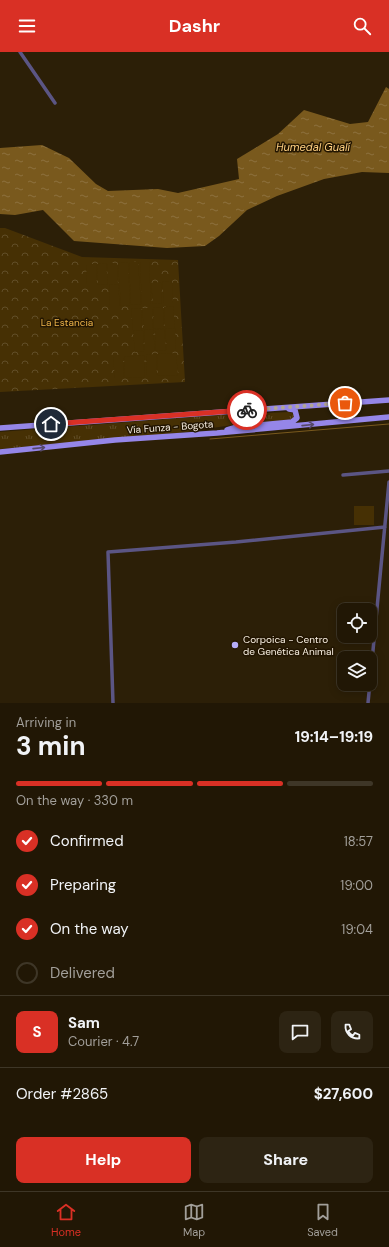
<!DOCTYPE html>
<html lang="en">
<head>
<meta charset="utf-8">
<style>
  body { margin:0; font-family:"DM Sans",sans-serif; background:#2d2413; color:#f1f3f6; height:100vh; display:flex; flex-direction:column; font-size:15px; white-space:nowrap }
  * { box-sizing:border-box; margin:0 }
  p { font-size:13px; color:#a29f9a }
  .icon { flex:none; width:22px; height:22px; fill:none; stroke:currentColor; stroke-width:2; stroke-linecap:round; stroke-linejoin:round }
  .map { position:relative; height:651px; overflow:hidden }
  .drawer { display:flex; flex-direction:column; background:#211705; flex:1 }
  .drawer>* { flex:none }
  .fabs { position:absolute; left:337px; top:551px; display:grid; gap:8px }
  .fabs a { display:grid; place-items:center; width:40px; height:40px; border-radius:8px; background:#211705; box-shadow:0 2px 10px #0003,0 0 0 1px #3e3627; font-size:20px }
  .pin { position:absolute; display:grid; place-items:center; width:34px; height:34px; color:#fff; margin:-17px; border:2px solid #fff; border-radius:50%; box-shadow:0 1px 4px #0007 }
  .courier { position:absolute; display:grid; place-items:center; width:40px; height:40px; margin:-20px; border:3px solid #d93025; border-radius:50%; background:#fff; color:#222; box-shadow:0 1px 5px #0007 }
  .headline em { font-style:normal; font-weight:700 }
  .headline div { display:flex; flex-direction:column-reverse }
  .headline { display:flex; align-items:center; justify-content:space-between; height:68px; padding:0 16px }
  h1 { font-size:26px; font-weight:700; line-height:30px }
  .bar { display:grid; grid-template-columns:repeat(4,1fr); gap:6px 4px; align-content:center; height:48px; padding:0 16px }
  .bar i { height:5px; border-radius:3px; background:#3e3627 }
  .bar .on { background:#d93025 }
  .bar p { grid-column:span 4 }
  .line { display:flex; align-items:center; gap:10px; padding:0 16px; border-top:1px solid #3e3627 }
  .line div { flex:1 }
  .round { display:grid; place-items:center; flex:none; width:42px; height:42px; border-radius:8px; background:#2d2413 }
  ol { padding:0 16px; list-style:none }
  li { display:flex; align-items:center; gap:12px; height:44px }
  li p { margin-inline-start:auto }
  li .icon { padding:4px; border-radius:50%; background:#d93025; color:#fff; stroke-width:4 }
  li:last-child { color:#a29f9a }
  li i { width:22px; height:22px; border:2px solid #3e3627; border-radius:50% }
  .action { display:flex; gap:8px; margin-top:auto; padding:8px 16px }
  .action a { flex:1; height:46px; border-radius:8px; background:#d93025; color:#fff; font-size:16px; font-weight:700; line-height:46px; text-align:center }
  .action a+a { background:#2d2413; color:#f1f3f6 }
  header { display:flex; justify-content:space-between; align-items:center; height:52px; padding:0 16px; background:#d93025; color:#fff; font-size:18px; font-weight:700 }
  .menu { display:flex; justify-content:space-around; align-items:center; height:56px; border-top:1px solid #3e3627; background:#211705; font-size:11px; color:#a29f9a }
  .menu a { display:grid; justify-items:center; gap:2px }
  .menu .on { color:#d93025 }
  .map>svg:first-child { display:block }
</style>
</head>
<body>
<header><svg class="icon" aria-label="menu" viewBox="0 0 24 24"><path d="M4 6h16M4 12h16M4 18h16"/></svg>Dashr<svg class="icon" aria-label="search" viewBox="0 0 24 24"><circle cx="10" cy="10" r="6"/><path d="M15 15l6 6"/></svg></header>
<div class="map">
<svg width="389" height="651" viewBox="0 0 389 651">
  <defs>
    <pattern id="grass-tufts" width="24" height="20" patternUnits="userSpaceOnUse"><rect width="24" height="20" fill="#463004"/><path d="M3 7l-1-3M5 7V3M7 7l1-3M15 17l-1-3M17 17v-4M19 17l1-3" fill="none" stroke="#614e28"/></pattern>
    <pattern id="park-crowns" width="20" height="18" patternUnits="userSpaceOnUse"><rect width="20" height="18" fill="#463004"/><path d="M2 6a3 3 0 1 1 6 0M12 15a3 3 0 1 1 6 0" fill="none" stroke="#614e28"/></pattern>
    <pattern id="water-ripples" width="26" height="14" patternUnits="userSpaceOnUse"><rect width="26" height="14" fill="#79591d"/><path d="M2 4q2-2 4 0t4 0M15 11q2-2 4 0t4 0" fill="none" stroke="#8d713e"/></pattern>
  </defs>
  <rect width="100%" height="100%" fill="#2c1f07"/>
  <path fill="url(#grass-tufts)" d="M289,360l5,2 -1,6 -54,4 -61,9 -178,16v-17l219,-17z"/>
  <path fill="url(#park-crowns)" d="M0,176h5l77,29 96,3 7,122 -185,10z"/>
  <path fill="#463004" d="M128,210l2,43 -9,1 -3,-43z
    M129,210h9l3,42 -10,1z
    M140,210h9l2,42h-9z
    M106,211l2,21 -10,1 -1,-21z
    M107,211h10l1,21h-10z
    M86,212h10l1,21h-10z
    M172,229l1,22h-9l-2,-21z
    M161,230l1,21 -9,1 -2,-21z
    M118,232l2,22h-10l-1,-21z
    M173,254l2,22h-10l-1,-21z
    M163,255l1,21 -10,1 -1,-21z
    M141,256l1,22h-9l-2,-21z
    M142,256h10l1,21h-9z
    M175,276l1,22h-9l-2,-21z
    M153,277l2,22h-10l-1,-21z
    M164,277l2,21 -10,1 -1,-21z
    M143,278l1,21 -9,1 -2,-21z
    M176,301l2,22 -20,1 -1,-22z
    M156,302l1,22h-10l-1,-21z
    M144,303l1,22 -20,1 -1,-21z
    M113,305h10l1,21h-9z
    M354,454h20v19h-20z"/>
  <path fill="url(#water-ripples)" d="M386,35l3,2v84l-27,-1 -38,7 -47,17 -30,14 -28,26 -14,10 -38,2 -93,-7 -31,-31 -28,5 -15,-1v-66l42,-3 27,13 27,26 12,7 50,-2 20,4 61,-14 -2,-20 41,-25 26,-24 46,14 18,-2z"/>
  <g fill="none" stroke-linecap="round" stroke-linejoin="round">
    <path stroke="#79591d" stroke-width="1" d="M210,387l179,-15"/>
    <path stroke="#5b5584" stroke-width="3.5" d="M20,0l35,51
      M343,423l46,-4
      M113,651l-5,-151 128,-10 149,-15
      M368,651l21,-221"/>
    <path stroke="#9586e8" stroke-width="5.5" d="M0,376l389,-28
      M227,378l10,-3 55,-5 5,-4 -2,-8 -6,-1
      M0,400l115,-12 102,-7 172,-16"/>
  </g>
  <defs><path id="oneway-shaft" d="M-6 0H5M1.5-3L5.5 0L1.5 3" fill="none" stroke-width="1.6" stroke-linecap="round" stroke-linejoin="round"/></defs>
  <g stroke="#564869">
    <use href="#oneway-shaft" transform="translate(308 373) rotate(-6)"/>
    <use href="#oneway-shaft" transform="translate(39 396) rotate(-6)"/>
  </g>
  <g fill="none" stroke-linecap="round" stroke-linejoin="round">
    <path stroke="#b1a695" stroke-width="4" stroke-dasharray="0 7.2" d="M247,358l98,-7"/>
    <path stroke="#d93025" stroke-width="5" d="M51,372l196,-14"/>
  </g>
  <circle fill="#b5acf8" stroke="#221501" stroke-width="1.5" cx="235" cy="593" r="4"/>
  <g text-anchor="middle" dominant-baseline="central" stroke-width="3" stroke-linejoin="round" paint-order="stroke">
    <g font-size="10" fill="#eeb449" stroke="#221501">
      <text x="67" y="270">La Estancia</text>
    </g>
    <g font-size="10" fill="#f8efe1" stroke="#221501">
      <text transform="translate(170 375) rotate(-4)">Vía Funza - Bogota</text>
    </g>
    <g font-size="10" fill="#f8efe1" stroke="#221501" text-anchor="start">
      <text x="243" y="587">Corpoica - Centro<tspan x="243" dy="12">de Genética Animal</tspan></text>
    </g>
    <g font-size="11" font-style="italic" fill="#fdcf80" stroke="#221501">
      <text x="313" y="95">Humedal Gualí</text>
    </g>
  </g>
</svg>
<div class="fabs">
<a><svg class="icon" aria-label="locate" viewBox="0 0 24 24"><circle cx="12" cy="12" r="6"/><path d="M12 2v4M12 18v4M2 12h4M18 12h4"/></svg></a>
<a><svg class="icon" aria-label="layers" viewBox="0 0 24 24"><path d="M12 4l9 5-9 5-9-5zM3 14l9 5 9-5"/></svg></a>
</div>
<div class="pin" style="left:345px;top:351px;background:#ea580c"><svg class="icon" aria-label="bag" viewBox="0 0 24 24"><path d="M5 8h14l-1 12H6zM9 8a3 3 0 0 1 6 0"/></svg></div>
<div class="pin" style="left:51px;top:372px;background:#1f2937"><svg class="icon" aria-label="home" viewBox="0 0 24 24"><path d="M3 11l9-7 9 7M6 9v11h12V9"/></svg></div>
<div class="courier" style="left:247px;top:358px"><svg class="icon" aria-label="bike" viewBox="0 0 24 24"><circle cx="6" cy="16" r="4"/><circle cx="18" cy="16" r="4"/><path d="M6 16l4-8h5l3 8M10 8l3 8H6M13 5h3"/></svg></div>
</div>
<section class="drawer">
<div class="headline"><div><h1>3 min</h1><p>Arriving in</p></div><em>19:14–19:19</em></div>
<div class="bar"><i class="on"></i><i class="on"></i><i class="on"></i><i></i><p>On the way · 330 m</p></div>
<ol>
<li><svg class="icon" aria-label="check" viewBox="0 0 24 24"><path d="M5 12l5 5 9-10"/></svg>Confirmed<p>18:57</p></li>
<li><svg class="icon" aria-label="check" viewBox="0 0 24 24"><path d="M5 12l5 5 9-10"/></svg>Preparing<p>19:00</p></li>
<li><svg class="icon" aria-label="check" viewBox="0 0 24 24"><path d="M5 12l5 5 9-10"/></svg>On the way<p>19:04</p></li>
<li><i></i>Delivered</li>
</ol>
<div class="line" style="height:72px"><b class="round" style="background:#d93025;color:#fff">S</b><div><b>Sam</b><p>Courier · 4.7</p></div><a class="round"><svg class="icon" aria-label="chat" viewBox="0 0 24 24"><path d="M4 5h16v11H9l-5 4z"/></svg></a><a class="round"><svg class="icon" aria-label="phone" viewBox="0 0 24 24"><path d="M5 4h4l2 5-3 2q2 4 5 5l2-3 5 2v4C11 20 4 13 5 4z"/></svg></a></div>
<div class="line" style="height:52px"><div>Order #2865</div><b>$27,600</b></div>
<div class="action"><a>Help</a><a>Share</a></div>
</section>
<nav class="menu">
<a class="on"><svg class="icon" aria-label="home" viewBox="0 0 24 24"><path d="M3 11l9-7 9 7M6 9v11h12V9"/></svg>Home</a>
<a><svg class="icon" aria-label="map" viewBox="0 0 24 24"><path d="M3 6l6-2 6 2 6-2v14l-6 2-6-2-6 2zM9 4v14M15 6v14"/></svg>Map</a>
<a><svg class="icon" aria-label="saved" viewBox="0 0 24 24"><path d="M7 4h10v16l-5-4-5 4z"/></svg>Saved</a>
</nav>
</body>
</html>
